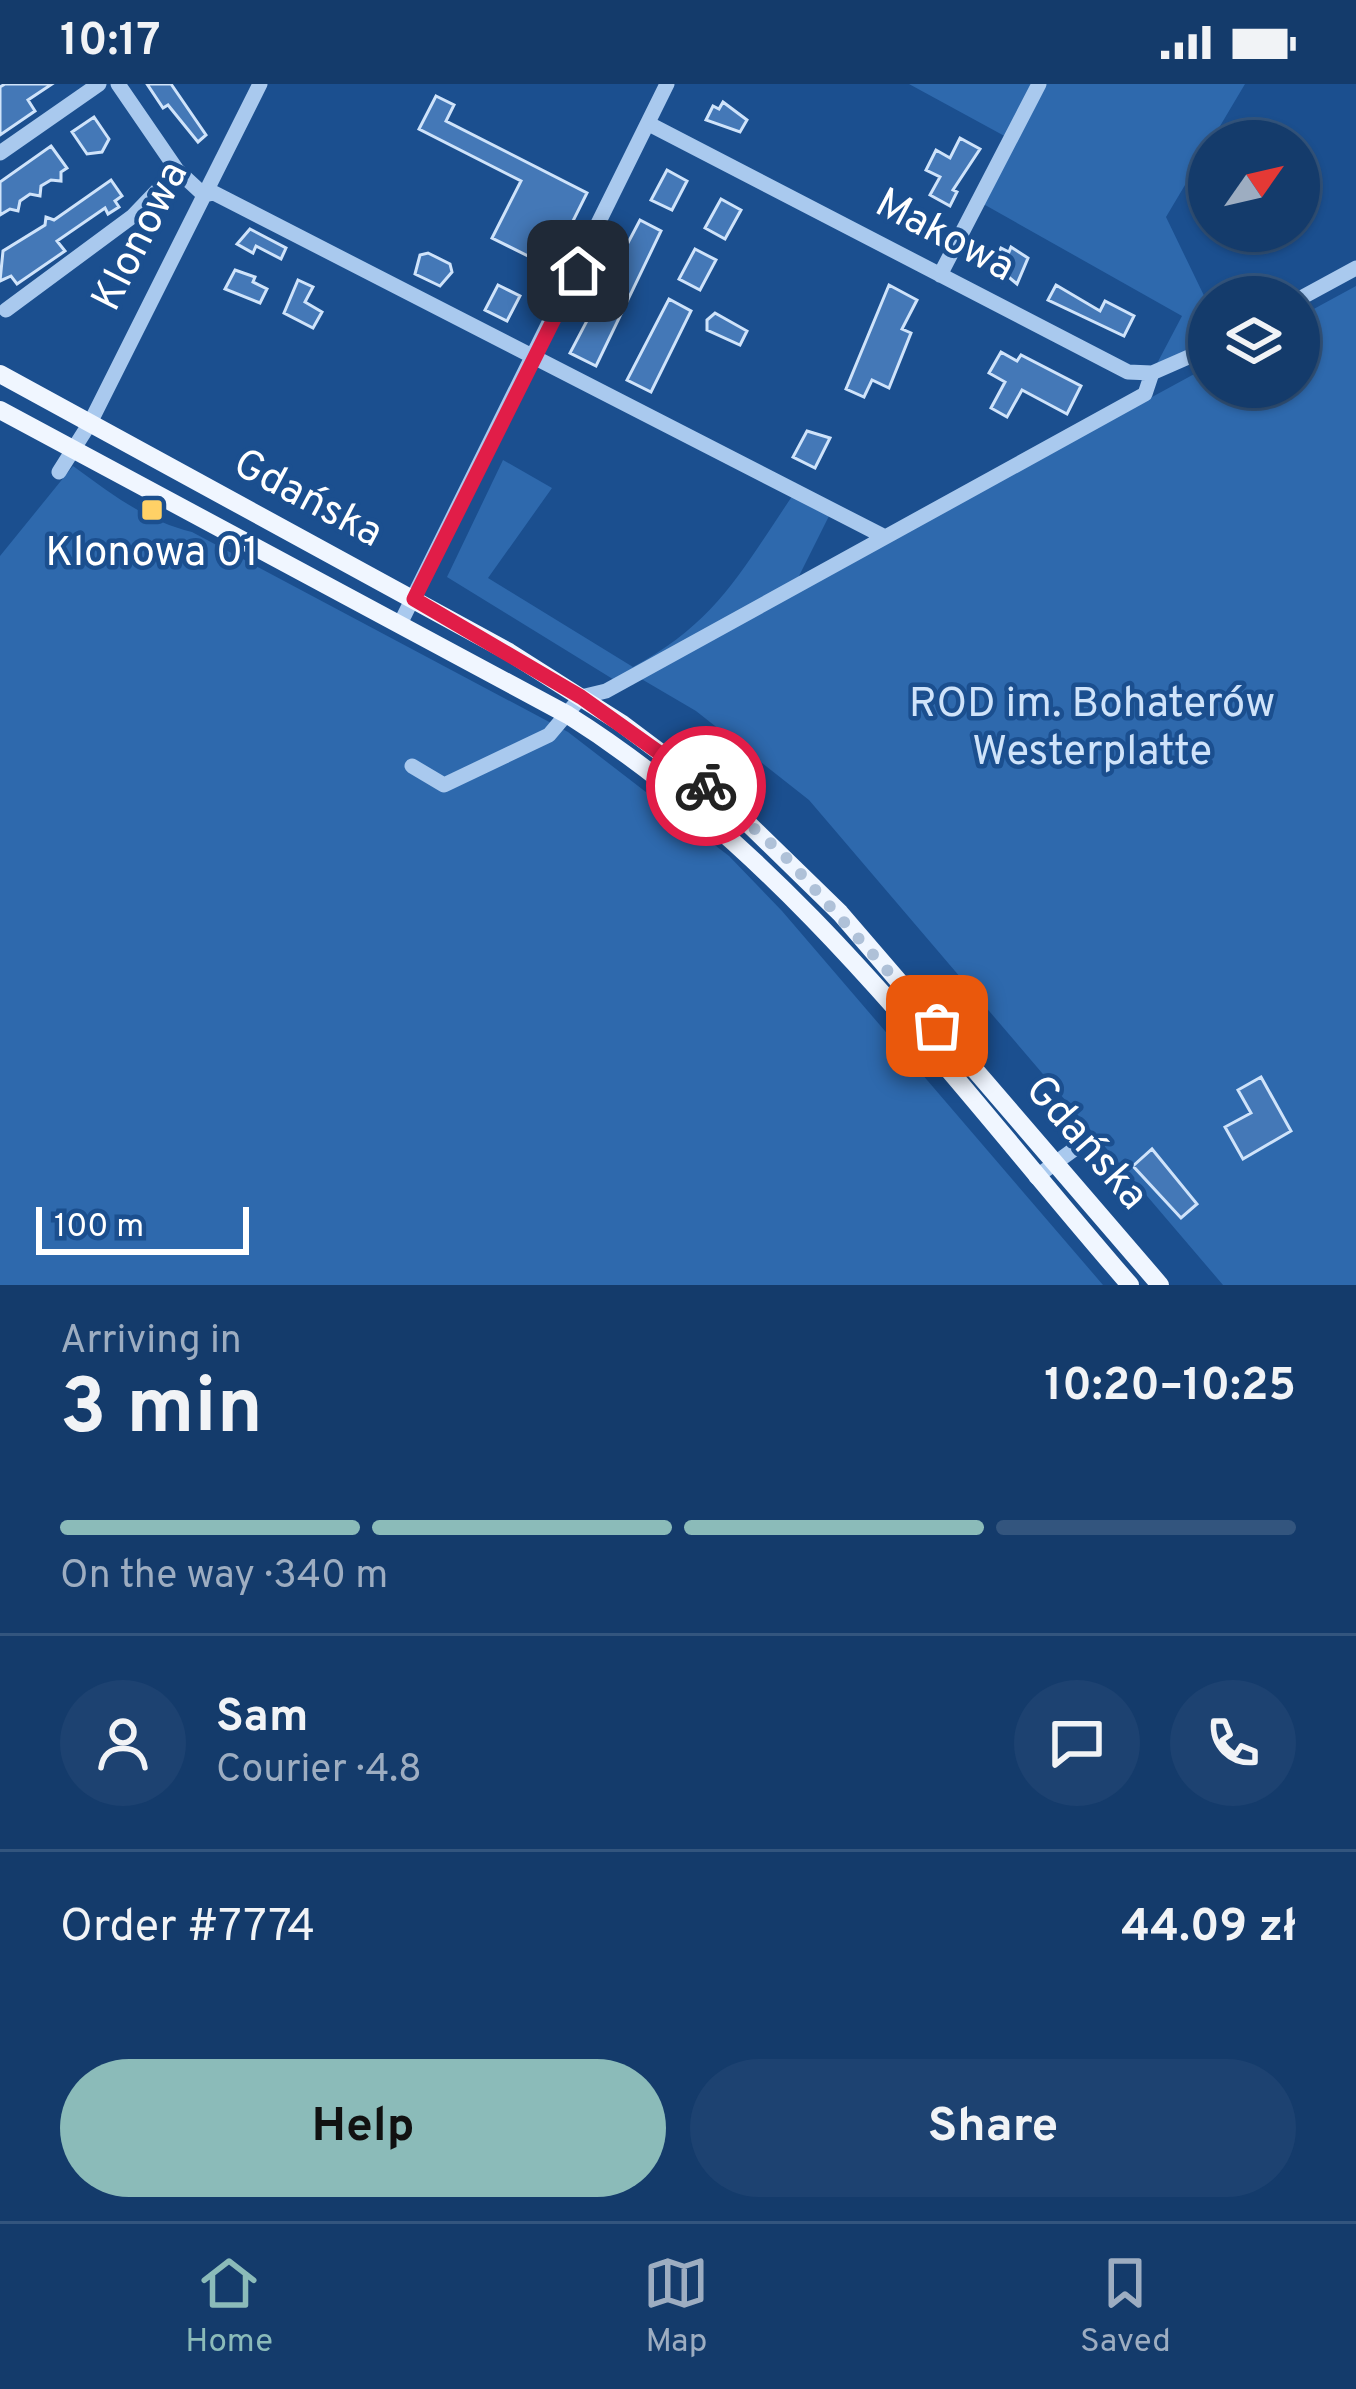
<!DOCTYPE html>
<html lang="en">
<head>
<meta charset="utf-8">
<style>
  body { margin:0; font-family:Overpass,sans-serif; background:#1d4271; color:#f1f3f6; height:100vh; display:flex; flex-direction:column; font-size:45px; white-space:nowrap }
  * { box-sizing:border-box; margin:0 }
  p { font-size:39px; color:#9dadc1 }
  .icon { flex:none; width:66px; height:66px; fill:none; stroke:currentColor; stroke-width:2; stroke-linecap:round; stroke-linejoin:round }
  .map { position:relative; height:1201px; overflow:hidden }
  .drawer { display:flex; flex-direction:column; background:#143b6b; flex:1 }
  .drawer>* { flex:none }
  .needle { width:78px; rotate:56deg }
  .tools { position:absolute; left:1188px; top:36px; display:grid; gap:24px }
  .tools a { display:grid; place-items:center; width:132px; height:132px; border-radius:50%; background:#143b6b; box-shadow:0 3px 9px #0004,0 0 0 3px #33557e; font-size:60px }
  .scale { position:absolute; left:36px; bottom:30px; width:213px; box-sizing:border-box; padding-left:12px; border:6px solid #fff; border-top:0; font-size:33px; line-height:42px; white-space:nowrap; color:#fff; -webkit-text-stroke:9px #1b4f8f; paint-order:stroke }
  .pin { position:absolute; display:grid; place-items:center; width:102px; height:102px; color:#fff; margin:-51px; border-radius:24px; box-shadow:0 6px 18px #0006 }
  .courier { position:absolute; display:grid; place-items:center; width:120px; height:120px; margin:-60px; border:9px solid #e11d48; border-radius:50%; background:#fff; color:#222; box-shadow:0 3px 15px #0007 }
  .headline em { font-style:normal; font-weight:700 }
  .headline div { display:flex; flex-direction:column-reverse }
  .headline { display:flex; align-items:center; justify-content:space-between; height:204px; padding:0 60px }
  h1 { font-size:78px; font-weight:700; line-height:90px }
  .bar { display:grid; grid-template-columns:repeat(4,1fr); gap:18px 12px; align-content:center; height:144px; padding:0 60px }
  .bar i { height:15px; border-radius:9px; background:#33557e }
  .bar .active { background:#8bbbb9 }
  .bar p { grid-column:span 4 }
  .line { display:flex; align-items:center; gap:30px; padding:0 60px; border-top:3px solid #33557e }
  .line div { flex:1 }
  .round { display:grid; place-items:center; flex:none; width:126px; height:126px; border-radius:63px; background:#1d4271 }
  .primary-button { display:flex; gap:24px; margin-top:auto; padding:24px 60px }
  .primary-button a { flex:1; height:138px; border-radius:72px; background:#8bbbb9; color:#111; font-size:48px; font-weight:700; line-height:138px; text-align:center }
  .primary-button a+a { background:#1d4271; color:#f1f3f6 }
  .status { display:flex; justify-content:space-between; align-items:center; height:84px; padding:0 60px; background:#143b6b; direction:ltr }
  .status svg { height:33px; fill:currentColor }
  .tabs { display:flex; justify-content:space-around; align-items:center; height:168px; border-top:3px solid #33557e; background:#143b6b; font-size:33px; color:#9dadc1 }
  .tabs a { display:grid; justify-items:center; gap:6px }
  .tabs .active { color:#8bbbb9 }
  .map>svg:first-child { display:block }
</style>
</head>
<body>
<div class="status"><b>10:17</b><svg viewBox="0 0 49 12"><path d="M0 12V9h3v3zM5 12V6h3v6zM10 12V3h3v9zM15 12V0h3v12zM26 1h20v11H26zM47 4h2v5h-2z"/></svg></div>
<div class="map">
<svg width="1356" height="1201" viewBox="0 0 1356 1201">
  <rect width="100%" height="100%" fill="#1b4f8f"/>
  <path fill="#2e69ad" d="M909,0h336l-79,133 43,89v42l-57,25 30,-57 -204,-115 32,-62z
    M1356,202v999h-133l-414,-485 -113,-89 -58,-34 571,-311v21h90v-70z
    M503,376l49,28 -64,90 145,89c83,-44 109,-97 160,-172l37,19 -32,64 -182,103 -169,-104z
    M73,382c37,27 73,55 119,66l376,200 161,124 53,55 321,374h-1103v-729z"/>
  <path fill="#4478b7" stroke="#cfe3fa" stroke-width="3" d="M5,0h47l-24,16 7,11 -35,24v-48z
    M147,0h24l35,51 -8,7 -30,-37 -5,3z
    M436,12l18,9 -8,16 141,72 -37,74 -58,-29 29,-57 -102,-52z
    M723,18l24,18 -7,12 -34,-12 7,-14 6,3z
    M94,33l15,22 -7,13 -15,2 -15,-22z
    M960,54l20,11 -27,41 4,2 -7,14 -20,-11 10,-18 -14,-7 10,-20 14,8z
    M51,62l16,22 -6,4v9l-10,-1 -10,6 -1,10 -10,-2 -10,7 -2,10 -8,-2 -10,6v-33z
    M667,86l20,11 -15,29 -21,-10z
    M111,96l11,16 -7,5 4,6 -11,7 -3,-6 -48,33 8,10 -48,33 -6,-8 -11,5 3,-30 42,-26 1,-8 8,3z
    M721,115l20,11 -16,29 -20,-11z
    M640,136l21,11 -65,135 -26,-13z
    M250,145l36,19 -5,11 -25,-13 -3,7 -16,-9z
    M1011,163l17,11 -11,26 -24,-20 8,-16 8,4z
    M695,165l21,11 -16,30 -21,-11z
    M428,169l22,11 2,8 -12,14 -25,-12 5,-19z
    M235,186l20,7 -2,5 14,7 -7,14 -35,-14z
    M298,196l15,7 -8,15 17,10 -9,16 -29,-15z
    M498,201l22,11 -13,25 -22,-11z
    M889,201l28,15 -15,29 9,4 -22,55 -17,-8 -8,17 -18,-8z
    M1056,201l44,26 5,-10 29,15 -10,20 -76,-36z
    M669,215l22,12 -40,81 -24,-12z
    M715,229l32,18 -7,14 -33,-15v-10z
    M1001,268l16,9 4,-6 60,31 -14,28 -45,-24 -15,27 -16,-9 14,-26 -16,-9z
    M807,347l23,7 -15,30 -22,-11z
    M1261,993l30,54 -48,28 -18,-32 26,-14 -13,-23z
    M1152,1065l45,55 -16,14 -48,-52z"/>
  <g fill="none" stroke-linecap="round" stroke-linejoin="round">
    <path stroke="#a9c9ee" stroke-width="15" d="M118,0l59,86 27,25
      M651,41l477,247 24,1 57,-25
      M0,69l99,-69
      M204,111l10,-2 669,343
      M940,191l99,-191
      M1299,215l57,-31
      M6,226l127,-94 44,-46
      M59,388l31,-49 170,-339
      M400,540l267,-540
      M412,682l32,19 105,-50 32,-38 25,-6 539,-297 7,-21
      M1036,1093l44,-32"/>
    <path stroke="#f0f6ff" stroke-width="18" d="M0,290l509,278 112,71 104,78 115,112 320,372
      M0,326l568,305c226,142 389,371 562,570"/>
  </g>
  <g fill="none" stroke-linecap="round" stroke-linejoin="round">
    <path stroke="#afc1d8" stroke-width="12" stroke-dasharray="0 21.6" d="M706,702l77,68 154,172"/>
    <path stroke="#e11d48" stroke-width="15" d="M578,187l-164,328 167,98 125,89"/>
  </g>
  <rect fill="#ffd166" stroke="#1b4f8f" stroke-width="4.5" x="140" y="414" width="24" height="24" rx="6"/>
  <g text-anchor="middle" dominant-baseline="central" stroke-width="9" stroke-linejoin="round" paint-order="stroke">
    <g font-size="42" fill="#fff" stroke="#1b4f8f">
      <text transform="translate(142 153) rotate(-63)">Klonowa</text>
      <text transform="translate(944 153) rotate(28)">Makowa</text>
      <text transform="translate(307 416) rotate(28)">Gdańska</text>
      <text transform="translate(1085 1060) rotate(49)">Gdańska</text>
    </g>
    <g font-size="42" fill="#fff" stroke="#1b4f8f">
      <text x="152" y="470">Klonowa 01</text>
    </g>
    <g font-size="42" fill="#cfe3fa" stroke="#1b4f8f">
      <text x="1092" y="621">ROD im. Bohaterów<tspan x="1092" dy="48">Westerplatte</tspan></text>
    </g>
  </g>
</svg>
<div class="tools">
<a><svg class="needle" viewBox="-14 -14 28 28"><path d="M0-13l5 13h-10z" fill="#e53935"/><path d="M0 13l5-13h-10z" fill="#9dadc1"/></svg></a>
<a><svg class="icon" aria-label="layers" viewBox="0 0 24 24"><path d="M12 4l9 5-9 5-9-5zM3 14l9 5 9-5"/></svg></a>
</div>
<div class="scale">100 m</div>
<div class="pin" style="left:937px;top:942px;background:#ea580c"><svg class="icon" aria-label="bag" viewBox="0 0 24 24"><path d="M5 8h14l-1 12H6zM9 8a3 3 0 0 1 6 0"/></svg></div>
<div class="pin" style="left:578px;top:187px;background:#1f2937"><svg class="icon" aria-label="home" viewBox="0 0 24 24"><path d="M3 11l9-7 9 7M6 9v11h12V9"/></svg></div>
<div class="courier" style="left:706px;top:702px"><svg class="icon" aria-label="bike" viewBox="0 0 24 24"><circle cx="6" cy="16" r="4"/><circle cx="18" cy="16" r="4"/><path d="M6 16l4-8h5l3 8M10 8l3 8H6M13 5h3"/></svg></div>
</div>
<section class="drawer">
<div class="headline"><div><h1>3 min</h1><p>Arriving in</p></div><em>10:20–10:25</em></div>
<div class="bar"><i class="active"></i><i class="active"></i><i class="active"></i><i></i><p>On the way · 340 m</p></div>
<div class="line" style="height:216px"><a class="round"><svg class="icon" aria-label="person" viewBox="0 0 24 24"><circle cx="12" cy="8" r="4"/><path d="M4 21q1-7 8-7t8 7"/></svg></a><div><b>Sam</b><p>Courier · 4.8</p></div><a class="round"><svg class="icon" aria-label="chat" viewBox="0 0 24 24"><path d="M4 5h16v11H9l-5 4z"/></svg></a><a class="round"><svg class="icon" aria-label="phone" viewBox="0 0 24 24"><path d="M5 4h4l2 5-3 2q2 4 5 5l2-3 5 2v4C11 20 4 13 5 4z"/></svg></a></div>
<div class="line" style="height:156px"><div>Order #7774</div><b>44.09 zł</b></div>
<div class="primary-button"><a>Help</a><a>Share</a></div>
</section>
<nav class="tabs">
<a class="active"><svg class="icon" aria-label="home" viewBox="0 0 24 24"><path d="M3 11l9-7 9 7M6 9v11h12V9"/></svg>Home</a>
<a><svg class="icon" aria-label="map" viewBox="0 0 24 24"><path d="M3 6l6-2 6 2 6-2v14l-6 2-6-2-6 2zM9 4v14M15 6v14"/></svg>Map</a>
<a><svg class="icon" aria-label="saved" viewBox="0 0 24 24"><path d="M7 4h10v16l-5-4-5 4z"/></svg>Saved</a>
</nav>
</body>
</html>
